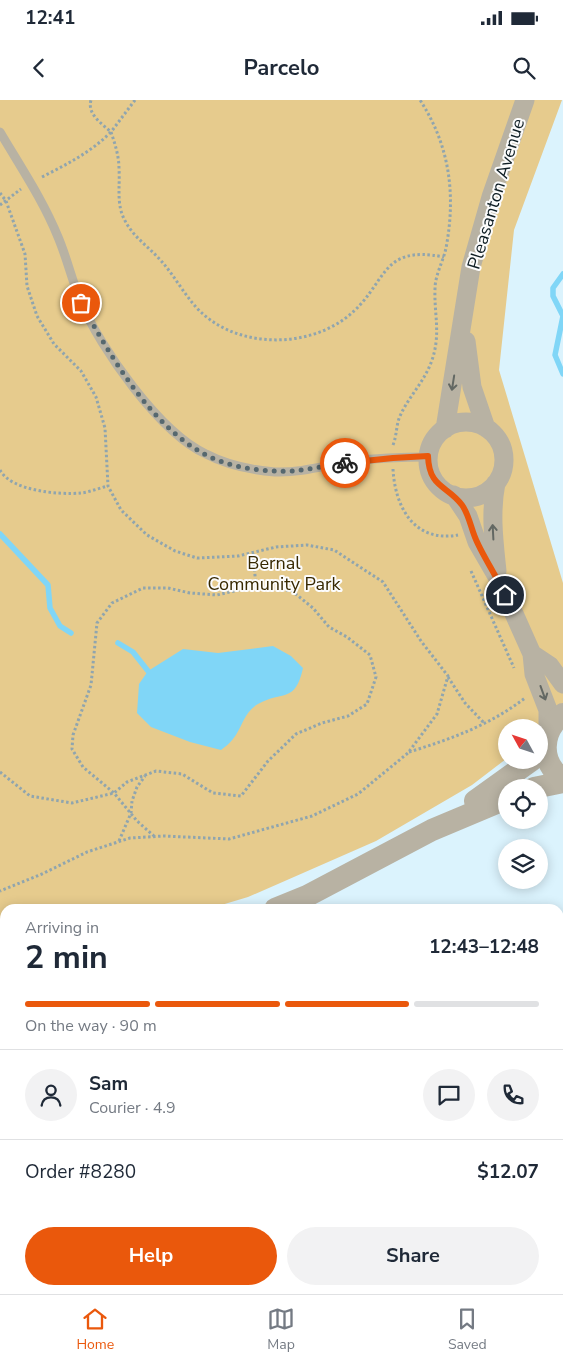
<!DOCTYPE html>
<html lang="en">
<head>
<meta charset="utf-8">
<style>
  body { margin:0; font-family:"Nunito Sans",sans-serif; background:#f2f2f3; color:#1f2937; height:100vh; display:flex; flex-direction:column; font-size:19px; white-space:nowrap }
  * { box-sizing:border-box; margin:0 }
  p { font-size:16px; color:#747a83 }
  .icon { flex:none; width:28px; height:28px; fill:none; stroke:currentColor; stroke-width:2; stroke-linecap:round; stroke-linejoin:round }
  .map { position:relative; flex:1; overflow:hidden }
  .details { position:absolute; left:0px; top:804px; width:564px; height:391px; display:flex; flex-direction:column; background:#fff; border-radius:15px 15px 0 0; box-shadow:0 2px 12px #0003 }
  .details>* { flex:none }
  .needle { width:32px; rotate:310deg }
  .buttons { position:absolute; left:498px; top:619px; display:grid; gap:10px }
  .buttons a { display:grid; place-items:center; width:50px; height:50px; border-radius:50%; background:#fff; box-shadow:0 2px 12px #0003; font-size:25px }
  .pin { position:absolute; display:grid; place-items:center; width:42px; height:42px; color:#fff; margin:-21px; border:2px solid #fff; border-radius:50%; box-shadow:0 1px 5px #0007 }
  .courier { position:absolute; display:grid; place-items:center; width:50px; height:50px; margin:-25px; border:4px solid #ea580c; border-radius:50%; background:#fff; color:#222; box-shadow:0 1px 6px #0007 }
  .headline em { font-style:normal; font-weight:700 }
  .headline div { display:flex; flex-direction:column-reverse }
  .headline { display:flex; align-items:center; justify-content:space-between; height:85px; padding:0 25px }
  h1 { font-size:32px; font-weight:700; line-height:38px }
  .bar { display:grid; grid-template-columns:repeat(4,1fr); gap:8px 5px; align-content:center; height:60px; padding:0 25px }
  .bar i { height:6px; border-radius:4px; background:#e0e1e3 }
  .bar .active { background:#ea580c }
  .bar p { grid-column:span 4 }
  .line { display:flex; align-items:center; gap:12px; padding:0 25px; border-top:1px solid #e0e1e3 }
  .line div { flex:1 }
  .round { display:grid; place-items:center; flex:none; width:52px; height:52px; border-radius:26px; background:#f2f2f3 }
  .primary-button { display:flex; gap:10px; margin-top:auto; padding:10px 25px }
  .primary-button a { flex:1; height:58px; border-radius:30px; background:#ea580c; color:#fff; font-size:20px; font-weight:700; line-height:58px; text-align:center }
  .primary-button a+a { background:#f2f2f3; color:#1f2937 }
  .status { display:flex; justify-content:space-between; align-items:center; height:35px; padding:0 25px; background:#fff; direction:ltr }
  .status svg { height:14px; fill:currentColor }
  header { display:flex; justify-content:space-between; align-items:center; height:65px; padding:0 25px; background:#fff; font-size:22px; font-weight:700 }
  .dock { display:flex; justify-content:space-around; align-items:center; height:70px; border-top:1px solid #e0e1e3; background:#fff; font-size:14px; color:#747a83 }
  .dock a { display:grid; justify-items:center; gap:2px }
  .dock .active { color:#ea580c }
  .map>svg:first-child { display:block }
</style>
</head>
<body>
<div class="status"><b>12:41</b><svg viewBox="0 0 49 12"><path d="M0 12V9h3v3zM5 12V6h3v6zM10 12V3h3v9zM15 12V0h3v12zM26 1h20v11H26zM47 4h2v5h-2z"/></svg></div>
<header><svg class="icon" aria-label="back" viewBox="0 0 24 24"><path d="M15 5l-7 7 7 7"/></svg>Parcelo<svg class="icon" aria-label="search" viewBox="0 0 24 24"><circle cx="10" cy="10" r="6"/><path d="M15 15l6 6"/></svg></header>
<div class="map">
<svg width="563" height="1194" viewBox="0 0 563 1194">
  <rect width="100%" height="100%" fill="#dbf3fd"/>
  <path fill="#e6cb8d" d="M0,0h562l-48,130 -15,140 64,213v131l-24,14h-33v31l-34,26 -96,56 -128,56 -40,12h-203v48l-5,1z"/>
  <path fill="#80d6f7" d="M273,546l18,10 12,12c-8,36 -20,22 -45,36 -14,8 -16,24 -25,35 -3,4 -8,8 -12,11l-31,-8 -39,-15 -14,-14 2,-29 9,-13 35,-22 35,4z"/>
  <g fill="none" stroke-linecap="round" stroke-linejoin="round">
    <path stroke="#80d6f7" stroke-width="5.5" d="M563,174l-10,14v8l10,20 -8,39 8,19
      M0,434l48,51 2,23 10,18 11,7
      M118,543l15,9 15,19"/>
    <path stroke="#90a5ae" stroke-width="3" stroke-dasharray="2.5 2.5" stroke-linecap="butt" d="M135,0l-24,32c4,12 8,24 8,37 1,16 -2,30 3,45 8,22 27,32 41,49 13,15 25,38 40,51 38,34 104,34 144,3 41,-32 31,-73 97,-60
      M42,77c25,-13 48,-24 69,-45 -10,-9 -24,-18 -20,-32
      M0,93l6,8 19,53 2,32 10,30 17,28 27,27 15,26 9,31 3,58 13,24 26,25 28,16 22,7 41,-2 38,-9 31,-2 27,5 49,32 38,59 27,35 -11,38 -29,39 -50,41 -46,22 -83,23 -65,-3 -34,2 -43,14 -45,22 -42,17
      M0,105l21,-16
      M393,345c4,-10 3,-20 7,-29 9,-20 25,-35 32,-56 9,-26 2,-46 3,-71 0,-14 8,-27 11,-41 10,-53 4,-102 -26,-148
      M393,369c2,38 21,74 65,66
      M0,370c11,21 59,25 81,23 9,-1 18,-5 27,-7
      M253,454l3,32
      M471,471l43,97
      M448,577l17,26 20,21
      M409,652c42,-13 81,-27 116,-54
      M0,672l30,24 42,7 42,-10 13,-11 29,-11 26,3 31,19 28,3 27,-35 28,-27 26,-11 26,-7 19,-12 9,-27 -6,-22 -23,-18 -18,-10 -16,-19 -21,-17 -36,-5 -39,9 -27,-2 -22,-5h-25l-31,15 -15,20 -6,62 -18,50 -1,14 11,18 31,26 23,28 17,15
      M119,741l12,-28 1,-12 5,-14 8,-11"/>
    <path stroke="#b8b2a3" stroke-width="9" d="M0,32c20,34 43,68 58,105 9,21 14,44 23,65 19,46 79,131 125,152 21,11 45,16 69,18 26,1 52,-7 78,-11 25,-3 50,-4 75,-4"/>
    <path stroke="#b8b2a3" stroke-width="19" d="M466,241l6,46 14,41
      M428 360a38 38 0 1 1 76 0a38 38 0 1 1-76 0Z
      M445,329l26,-162 20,-70 34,-97
      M496,383c-6,30 -2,59 1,88
      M454,395l14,21 9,26 22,38 33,74 2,20 14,36v23
      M532,554l18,12 13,18"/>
    <path stroke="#b8b2a3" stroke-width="22" d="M563,614c-22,18 -24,48 0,65
      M534,688l29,-6
      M475,701l57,-41
      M275,809l32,-13 125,-66 74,-31
      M0,876l5,-1"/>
  </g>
  <defs><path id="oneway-shaft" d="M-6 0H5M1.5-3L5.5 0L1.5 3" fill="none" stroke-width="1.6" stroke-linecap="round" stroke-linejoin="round" transform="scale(1.25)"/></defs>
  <g stroke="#636863">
    <use href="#oneway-shaft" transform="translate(453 283) rotate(99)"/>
    <use href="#oneway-shaft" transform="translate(493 432) rotate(-93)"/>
    <use href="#oneway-shaft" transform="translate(543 593) rotate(70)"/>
  </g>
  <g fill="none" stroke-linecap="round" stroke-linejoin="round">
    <path stroke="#56686f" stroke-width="5" stroke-dasharray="0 9" d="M81,203c29,52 68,121 123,151 21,11 46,16 70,17 23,2 48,-5 71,-8"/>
    <path stroke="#ea580c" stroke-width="6" d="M345,363l48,-5 35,-2c1,32 19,29 34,49 8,11 9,26 16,39 8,17 19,33 27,51"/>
  </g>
  <g text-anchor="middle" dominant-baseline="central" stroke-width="4" stroke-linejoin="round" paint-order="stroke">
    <g font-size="18" fill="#0e1d23" stroke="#fcfcfc">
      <text transform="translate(496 94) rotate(-73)">Pleasanton Avenue</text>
    </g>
    <g font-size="18" fill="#372800" stroke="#fcfcfc">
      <text x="274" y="463">Bernal<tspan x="274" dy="21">Community Park</tspan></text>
    </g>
  </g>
</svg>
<div class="buttons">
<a><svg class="needle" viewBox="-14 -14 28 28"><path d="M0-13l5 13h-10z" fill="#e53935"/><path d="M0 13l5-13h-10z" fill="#747a83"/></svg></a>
<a><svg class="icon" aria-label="locate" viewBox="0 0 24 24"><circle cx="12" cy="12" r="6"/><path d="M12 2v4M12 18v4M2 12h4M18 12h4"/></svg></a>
<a><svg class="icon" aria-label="layers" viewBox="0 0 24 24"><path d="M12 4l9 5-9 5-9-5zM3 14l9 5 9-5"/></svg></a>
</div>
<div class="pin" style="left:81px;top:203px;background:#ea580c"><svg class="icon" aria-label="bag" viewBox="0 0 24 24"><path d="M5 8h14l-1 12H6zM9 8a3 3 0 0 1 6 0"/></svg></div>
<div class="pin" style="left:505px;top:495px;background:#1f2937"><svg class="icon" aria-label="home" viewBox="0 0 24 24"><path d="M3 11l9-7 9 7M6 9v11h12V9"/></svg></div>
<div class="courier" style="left:345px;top:363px"><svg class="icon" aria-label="bike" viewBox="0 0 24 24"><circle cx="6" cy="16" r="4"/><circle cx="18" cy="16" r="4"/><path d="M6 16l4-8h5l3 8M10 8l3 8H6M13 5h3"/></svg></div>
<section class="details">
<div class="headline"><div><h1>2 min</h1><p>Arriving in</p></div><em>12:43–12:48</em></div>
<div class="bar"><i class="active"></i><i class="active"></i><i class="active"></i><i></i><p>On the way · 90 m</p></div>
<div class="line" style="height:90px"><a class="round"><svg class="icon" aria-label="person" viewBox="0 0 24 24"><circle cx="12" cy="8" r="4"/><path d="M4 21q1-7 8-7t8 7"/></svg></a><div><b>Sam</b><p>Courier · 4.9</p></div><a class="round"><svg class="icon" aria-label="chat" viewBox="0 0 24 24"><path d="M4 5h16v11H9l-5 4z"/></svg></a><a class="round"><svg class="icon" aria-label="phone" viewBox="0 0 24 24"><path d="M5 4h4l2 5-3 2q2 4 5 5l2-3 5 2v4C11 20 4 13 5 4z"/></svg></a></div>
<div class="line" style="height:65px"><div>Order #8280</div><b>$12.07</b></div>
<div class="primary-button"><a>Help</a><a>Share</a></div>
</section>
</div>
<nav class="dock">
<a class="active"><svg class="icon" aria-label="home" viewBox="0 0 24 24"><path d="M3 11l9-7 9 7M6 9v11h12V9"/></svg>Home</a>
<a><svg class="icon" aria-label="map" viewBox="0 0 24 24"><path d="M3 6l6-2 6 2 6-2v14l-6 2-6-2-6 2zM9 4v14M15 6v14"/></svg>Map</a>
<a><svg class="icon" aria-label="saved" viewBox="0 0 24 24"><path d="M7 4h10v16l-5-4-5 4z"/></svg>Saved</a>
</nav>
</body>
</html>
